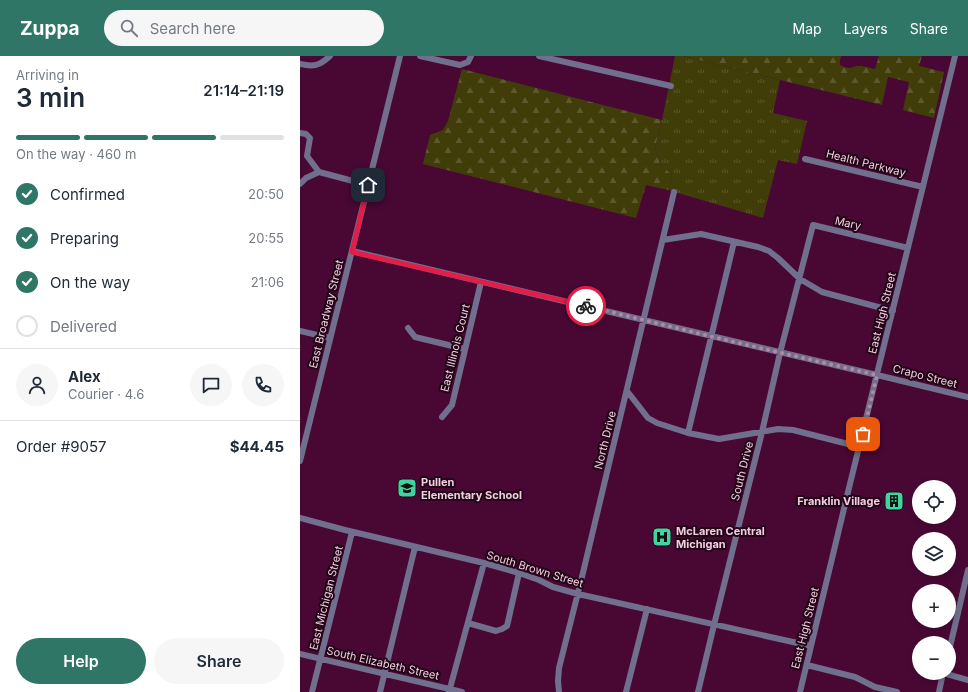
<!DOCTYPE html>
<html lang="en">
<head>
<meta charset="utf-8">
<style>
  body { margin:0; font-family:Inter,sans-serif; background:#f6f6f7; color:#1f2937; height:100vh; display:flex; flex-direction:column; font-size:15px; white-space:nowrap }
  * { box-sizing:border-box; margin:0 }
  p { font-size:13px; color:#747a83 }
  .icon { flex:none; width:22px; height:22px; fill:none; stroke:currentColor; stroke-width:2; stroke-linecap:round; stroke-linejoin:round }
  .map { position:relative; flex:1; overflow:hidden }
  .side { display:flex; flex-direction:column; background:#fff; width:300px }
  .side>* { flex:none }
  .buttons { position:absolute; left:612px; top:424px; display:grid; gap:8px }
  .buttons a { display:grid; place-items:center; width:44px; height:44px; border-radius:50%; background:#fff; box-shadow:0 2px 6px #0003; font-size:20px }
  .pin { position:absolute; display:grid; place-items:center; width:34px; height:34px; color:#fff; margin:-17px; border-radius:8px; box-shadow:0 2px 6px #0006 }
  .courier { position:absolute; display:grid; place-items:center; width:40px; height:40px; margin:-20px; border:3px solid #e11d48; border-radius:50%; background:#fff; color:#222; box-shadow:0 1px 5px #0007 }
  .headline em { font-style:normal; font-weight:600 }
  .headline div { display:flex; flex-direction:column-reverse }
  .headline { display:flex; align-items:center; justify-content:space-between; height:68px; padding:0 16px }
  h1 { font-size:26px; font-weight:600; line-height:30px }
  .bar { display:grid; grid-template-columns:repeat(4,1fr); gap:6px 4px; align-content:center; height:48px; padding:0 16px }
  .bar i { height:5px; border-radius:3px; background:#e0e1e3 }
  .bar .on { background:#2f7666 }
  .bar p { grid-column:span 4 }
  .line { display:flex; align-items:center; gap:10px; padding:0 16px; border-top:1px solid #e0e1e3 }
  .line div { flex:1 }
  .round { display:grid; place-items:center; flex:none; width:42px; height:42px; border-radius:21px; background:#f6f6f7 }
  ol { padding:0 16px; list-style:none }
  li { display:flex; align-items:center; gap:12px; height:44px }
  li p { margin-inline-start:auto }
  li .icon { padding:4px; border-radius:50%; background:#2f7666; color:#fff; stroke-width:4 }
  li:last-child { color:#747a83 }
  li i { width:22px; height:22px; border:2px solid #e0e1e3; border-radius:50% }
  .button { display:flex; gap:8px; margin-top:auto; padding:8px 16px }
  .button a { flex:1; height:46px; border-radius:24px; background:#2f7666; color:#fff; font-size:16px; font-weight:600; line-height:46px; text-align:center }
  .button a+a { background:#f6f6f7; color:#1f2937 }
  header { display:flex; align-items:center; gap:24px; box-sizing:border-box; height:56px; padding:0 20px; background:#2f7666; color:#fff }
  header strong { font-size:19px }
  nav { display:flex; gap:22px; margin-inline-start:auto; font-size:14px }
  .search { width:280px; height:36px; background:#f6f6f7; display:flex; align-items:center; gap:10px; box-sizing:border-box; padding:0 14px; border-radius:22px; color:#747a83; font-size:15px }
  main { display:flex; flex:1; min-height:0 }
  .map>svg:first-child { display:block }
</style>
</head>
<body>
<header>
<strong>Zuppa</strong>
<div class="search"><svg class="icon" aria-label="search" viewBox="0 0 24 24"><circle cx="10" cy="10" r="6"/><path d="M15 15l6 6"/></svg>Search here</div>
<nav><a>Map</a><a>Layers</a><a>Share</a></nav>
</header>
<main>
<section class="side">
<div class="headline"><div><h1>3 min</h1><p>Arriving in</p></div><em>21:14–21:19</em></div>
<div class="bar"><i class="on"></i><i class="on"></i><i class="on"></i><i></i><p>On the way · 460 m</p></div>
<ol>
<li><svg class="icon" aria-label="check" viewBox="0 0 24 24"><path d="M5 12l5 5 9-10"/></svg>Confirmed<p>20:50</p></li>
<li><svg class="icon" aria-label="check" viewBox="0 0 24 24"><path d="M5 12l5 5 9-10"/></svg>Preparing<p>20:55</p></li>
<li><svg class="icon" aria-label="check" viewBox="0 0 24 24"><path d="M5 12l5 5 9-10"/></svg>On the way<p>21:06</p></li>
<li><i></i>Delivered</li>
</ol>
<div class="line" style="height:72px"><a class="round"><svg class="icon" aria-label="person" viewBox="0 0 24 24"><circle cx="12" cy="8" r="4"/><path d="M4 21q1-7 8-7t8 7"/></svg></a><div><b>Alex</b><p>Courier · 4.6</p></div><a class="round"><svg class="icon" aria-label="chat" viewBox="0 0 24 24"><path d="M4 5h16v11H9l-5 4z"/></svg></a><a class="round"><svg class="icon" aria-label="phone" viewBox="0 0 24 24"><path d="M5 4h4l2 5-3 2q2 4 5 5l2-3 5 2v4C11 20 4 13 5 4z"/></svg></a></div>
<div class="line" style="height:52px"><div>Order #9057</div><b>$44.45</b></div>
<div class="button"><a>Help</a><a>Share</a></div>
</section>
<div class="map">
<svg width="668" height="636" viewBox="0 0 668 636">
  <defs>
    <pattern id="grass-tufts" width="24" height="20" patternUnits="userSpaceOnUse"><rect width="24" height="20" fill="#413d09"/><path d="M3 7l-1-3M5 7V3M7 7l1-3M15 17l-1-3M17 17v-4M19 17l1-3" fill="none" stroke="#5d582d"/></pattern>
    <pattern id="forest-firs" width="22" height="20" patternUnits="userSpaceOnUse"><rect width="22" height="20" fill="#413d09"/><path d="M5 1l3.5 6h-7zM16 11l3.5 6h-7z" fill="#5d582d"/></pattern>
  </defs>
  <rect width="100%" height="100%" fill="#490834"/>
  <path fill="url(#grass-tufts)" d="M375,0h8l97,24 -7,33 34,8 -10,43 -19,-4 -15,58 -95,-28 4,-15 -12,-11 -5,-17 7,-27z"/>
  <path fill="url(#forest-firs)" d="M383,0h158l-1,4v5c11,7 13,-1 22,1 4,1 8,2 13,3l4,-13h43l-3,10 25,6 -10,46 -31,-8 6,-28 -21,-5 -6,28z
    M162,13l200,51 -7,27 5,17 12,11 -4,15 -22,-5 -10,33 -213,-54 7,-29 13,-5 5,-9z"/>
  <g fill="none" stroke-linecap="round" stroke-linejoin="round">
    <path stroke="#70708e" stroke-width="6" d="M120,0l40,9 8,-3 3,-6
      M239,0l132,30
      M0,8c14,3 19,2 30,-8
      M0,77l6,1 4,4 -3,18 12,16
      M505,103l118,28
      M19,116l49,13
      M0,128l6,-6 13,-6
      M363,184l38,-6 57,13 11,4 9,7 22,21 22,13 71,19
      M52,195l525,124 91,22
      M108,272l7,9 50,12
      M0,275l30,7
      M327,335l21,27 9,5 31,10 31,6 59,-10 15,1 67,17
      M142,361l10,-12 29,-123
      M388,377l46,-191
      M0,405l100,-405
      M0,462l45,12 139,33 35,10 20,7 14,7 25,7 233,52
      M168,567l28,8 6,-2 5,-3 12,-53
      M649,595l19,-81
      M0,598l162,38
      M507,609l48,12 20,10 22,5
      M643,617l25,7
      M12,636l40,-160
      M80,636l35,-145
      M149,636l35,-129
      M259,636l-1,-11 1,-13 22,-87 93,-389
      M326,636l21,-83
      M398,636l16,-67 48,-193 18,-79 33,-128 95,23
      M500,636l48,-200 107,-436
      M639,636l4,-19"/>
  </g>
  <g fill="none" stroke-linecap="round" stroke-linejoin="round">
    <path stroke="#b887a4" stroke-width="4" stroke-dasharray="0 7.2" d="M286,250l148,36 143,33 -14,59"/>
    <path stroke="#e11d48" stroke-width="5" d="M68,129l-16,67 234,54"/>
  </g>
  <defs>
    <symbol id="school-square" viewBox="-11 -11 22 22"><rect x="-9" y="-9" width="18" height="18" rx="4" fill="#42d4a0" stroke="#200616"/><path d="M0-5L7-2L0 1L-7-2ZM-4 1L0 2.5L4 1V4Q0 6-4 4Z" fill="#111"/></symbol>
    <symbol id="building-square" viewBox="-11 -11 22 22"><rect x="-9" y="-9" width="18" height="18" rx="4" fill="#42d4a0" stroke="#200616"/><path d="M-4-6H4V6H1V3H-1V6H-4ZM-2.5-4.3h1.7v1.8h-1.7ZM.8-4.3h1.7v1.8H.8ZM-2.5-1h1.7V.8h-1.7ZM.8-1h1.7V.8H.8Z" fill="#111"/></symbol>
    <symbol id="hospital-square" viewBox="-11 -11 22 22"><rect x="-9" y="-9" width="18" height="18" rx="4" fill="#42d4a0" stroke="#200616"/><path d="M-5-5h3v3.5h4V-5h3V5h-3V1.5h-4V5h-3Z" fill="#111"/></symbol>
  </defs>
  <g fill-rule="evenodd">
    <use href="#school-square" x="96" y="421" width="22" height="22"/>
    <use href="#building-square" x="583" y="434" width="22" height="22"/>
    <use href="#hospital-square" x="351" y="470" width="22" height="22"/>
  </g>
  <g text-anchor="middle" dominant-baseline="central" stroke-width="4" stroke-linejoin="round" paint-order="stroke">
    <g font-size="11" fill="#f4cce1" stroke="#200616">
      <text transform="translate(566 107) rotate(14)">Health Parkway</text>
      <text transform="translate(548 167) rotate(13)">Mary</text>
      <text transform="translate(582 257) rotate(-76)">East High Street</text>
      <text transform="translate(26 258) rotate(-76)">East Broadway Street</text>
      <text transform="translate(155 292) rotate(-76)">East Illinois Court</text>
      <text transform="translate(625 320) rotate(14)">Crapo Street</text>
      <text transform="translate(305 384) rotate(-76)">North Drive</text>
      <text transform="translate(442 415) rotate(-76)">South Drive</text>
      <text transform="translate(235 513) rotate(17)">South Brown Street</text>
      <text transform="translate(26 542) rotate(-76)">East Michigan Street</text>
      <text transform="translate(505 572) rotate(-76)">East High Street</text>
      <text transform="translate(83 607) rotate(13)">South Elizabeth Street</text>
    </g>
    <g font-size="11" font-weight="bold" fill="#f4cce1" stroke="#200616" text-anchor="start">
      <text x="121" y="426">Pullen<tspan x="121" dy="13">Elementary School</tspan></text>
      <text x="580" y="445" text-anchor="end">Franklin Village</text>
      <text x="376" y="475">McLaren Central<tspan x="376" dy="13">Michigan</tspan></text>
    </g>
  </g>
</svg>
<div class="buttons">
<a><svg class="icon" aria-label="locate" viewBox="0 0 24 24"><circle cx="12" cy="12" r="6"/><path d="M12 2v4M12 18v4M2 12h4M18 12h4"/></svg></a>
<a><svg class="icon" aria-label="layers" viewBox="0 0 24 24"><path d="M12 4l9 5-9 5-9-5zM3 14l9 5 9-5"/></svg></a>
<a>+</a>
<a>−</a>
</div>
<div class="pin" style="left:563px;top:378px;background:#ea580c"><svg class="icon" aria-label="bag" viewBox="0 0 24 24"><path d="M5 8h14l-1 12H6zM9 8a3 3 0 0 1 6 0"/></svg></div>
<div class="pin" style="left:68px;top:129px;background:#1f2937"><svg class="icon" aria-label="home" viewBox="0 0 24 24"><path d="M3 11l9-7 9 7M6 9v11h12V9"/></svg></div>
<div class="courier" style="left:286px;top:250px"><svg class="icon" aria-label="bike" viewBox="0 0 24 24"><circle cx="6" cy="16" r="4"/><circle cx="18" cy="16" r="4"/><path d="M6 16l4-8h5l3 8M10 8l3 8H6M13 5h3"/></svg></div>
</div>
</main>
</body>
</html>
